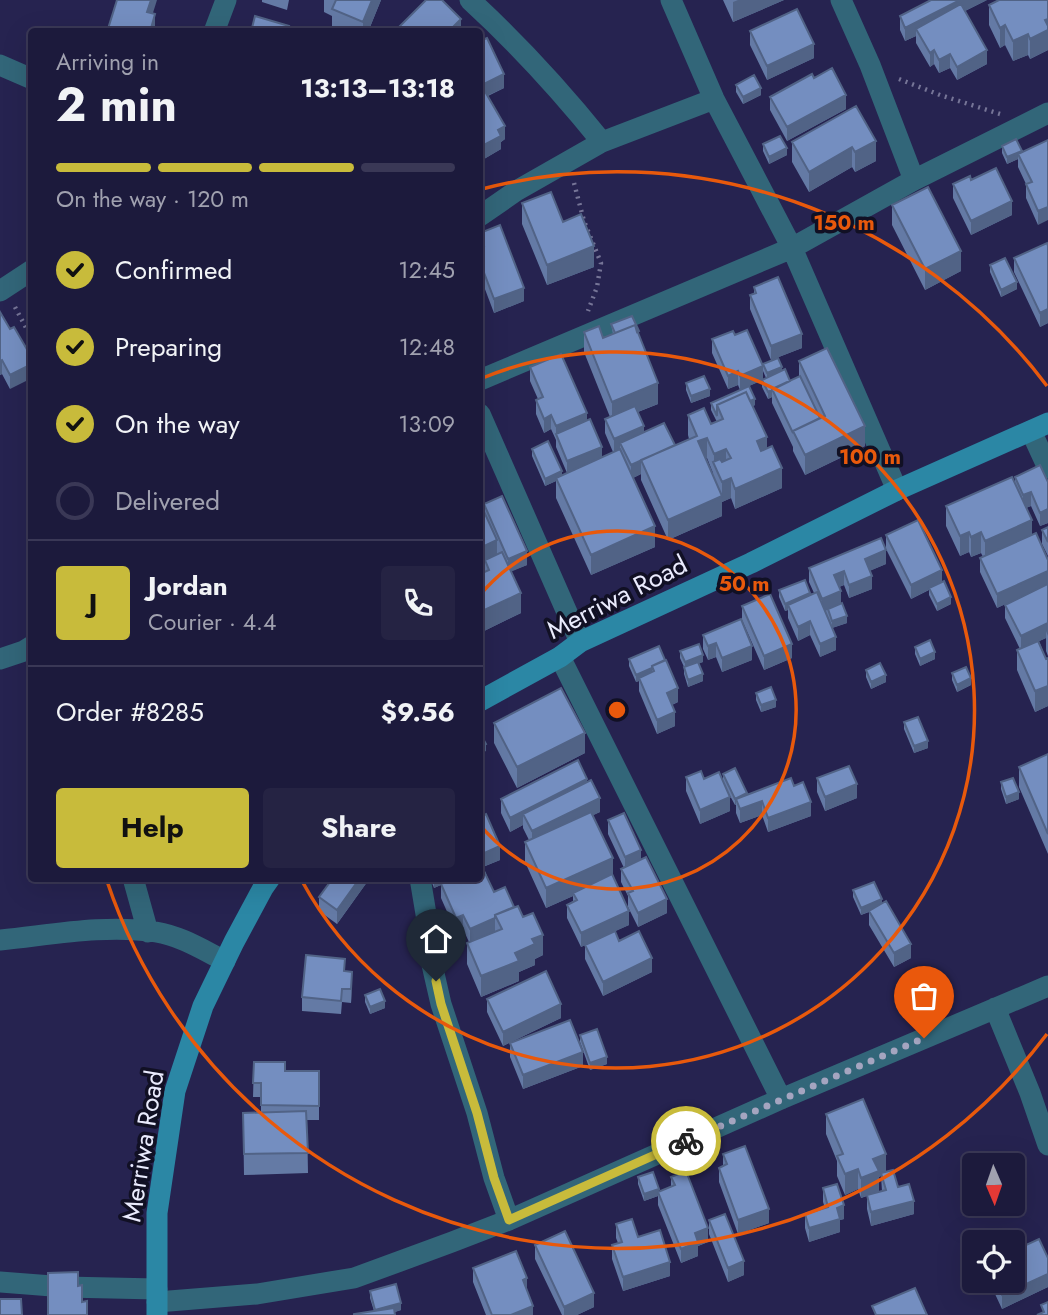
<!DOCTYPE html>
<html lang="en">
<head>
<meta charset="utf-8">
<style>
  body { margin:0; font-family:Jost,sans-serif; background:#252343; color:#f1f3f6; height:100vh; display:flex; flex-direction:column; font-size:26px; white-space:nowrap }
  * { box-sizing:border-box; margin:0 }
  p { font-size:23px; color:#a0a1af }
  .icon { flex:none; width:38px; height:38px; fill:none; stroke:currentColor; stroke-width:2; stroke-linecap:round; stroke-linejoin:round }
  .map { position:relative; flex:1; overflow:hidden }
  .details { position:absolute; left:28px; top:28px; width:455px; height:854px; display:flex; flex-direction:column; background:#1c1a3c; border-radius:7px; box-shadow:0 7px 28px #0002,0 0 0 2px #3a3856 }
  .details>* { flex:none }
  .needle { width:46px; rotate:178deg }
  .buttons { position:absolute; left:962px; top:1153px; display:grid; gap:14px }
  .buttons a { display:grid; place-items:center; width:63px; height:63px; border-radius:7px; background:#1c1a3c; box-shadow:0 7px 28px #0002,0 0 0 2px #3a3856; font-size:35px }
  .pin { position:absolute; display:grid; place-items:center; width:60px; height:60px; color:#fff; margin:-72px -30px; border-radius:50% 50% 50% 0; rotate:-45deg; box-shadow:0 0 7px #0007 }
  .pin .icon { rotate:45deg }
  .courier { position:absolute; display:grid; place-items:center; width:70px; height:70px; margin:-35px; border:5px solid #c8bb3b; border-radius:50%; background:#fff; color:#222; box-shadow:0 2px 9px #0007 }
  .headline em { font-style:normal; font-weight:700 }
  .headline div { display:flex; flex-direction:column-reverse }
  .headline { display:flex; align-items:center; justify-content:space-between; height:119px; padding:0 28px }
  h1 { font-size:46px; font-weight:700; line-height:52px }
  .bar { display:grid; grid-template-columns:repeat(4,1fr); gap:10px 7px; align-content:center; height:84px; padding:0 28px }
  .bar i { height:9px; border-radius:5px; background:#3a3856 }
  .bar .current { background:#c8bb3b }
  .bar p { grid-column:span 4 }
  .line { display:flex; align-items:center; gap:18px; padding:0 28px; border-top:2px solid #3a3856 }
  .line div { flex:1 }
  .round { display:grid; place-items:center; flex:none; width:74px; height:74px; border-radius:7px; background:#252343 }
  ol { padding:0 28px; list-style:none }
  li { display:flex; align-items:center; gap:21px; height:77px }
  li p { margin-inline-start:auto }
  li .icon { padding:7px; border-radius:50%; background:#c8bb3b; color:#111; stroke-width:4 }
  li:last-child { color:#a0a1af }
  li i { width:38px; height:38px; border:4px solid #3a3856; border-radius:50% }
  .cta { display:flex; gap:14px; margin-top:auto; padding:14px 28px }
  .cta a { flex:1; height:80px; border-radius:7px; background:#c8bb3b; color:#111; font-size:28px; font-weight:700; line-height:80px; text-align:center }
  .cta a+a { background:#252343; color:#f1f3f6 }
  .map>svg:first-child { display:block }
</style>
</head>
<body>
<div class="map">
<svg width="1048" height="1315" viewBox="0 0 1048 1315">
  <rect width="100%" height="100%" fill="#262350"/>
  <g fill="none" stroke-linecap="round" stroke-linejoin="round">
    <path stroke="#767597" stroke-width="4.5" stroke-dasharray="2 5" stroke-linecap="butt" d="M899,79l41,16 60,19
      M574,183l10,38 17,42 -4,24 -9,24
      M15,307l17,32"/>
    <path stroke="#326679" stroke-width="21" d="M470,0c48,44 91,91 132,142
      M671,0l43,99 78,149 105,242
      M841,0l29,65 44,115
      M214,32l12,-32
      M0,65l32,14
      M480,216l36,-25 86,-49 112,-43
      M0,291l32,-21
      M480,380l312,-132 122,-68 134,-67
      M480,414l100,228
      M1031,431l17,37
      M560,657l221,442
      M0,659l24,-8 8,-5
      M133,878l15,54
      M420,878l8,48 2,30 11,48 36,109 17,65 15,42
      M0,940c51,-5 105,-16 156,-8 25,4 47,18 69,29
      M995,1008l35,85 18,52
      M0,1282l65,5 92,2
      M157,1302l100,-8 97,-16 98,-36 57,-22 272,-121 267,-113"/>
    <path stroke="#2b87a5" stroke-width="21" d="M480,701l80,-44 20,-15 171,-79 146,-73 151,-67
      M157,1315v-102l18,-122 28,-85 31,-64 29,-54 7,-10"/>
  </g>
  <path fill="#647aa5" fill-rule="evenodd" d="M262,0h27l-2,10 -25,-8z
    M324,0h57l-13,32h-31l-5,-2v-14l-8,-4z
    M723,0h61l-51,22z
    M987,0l-22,11 22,53 -30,16 -7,-12 -11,5 -5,-9 -4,3 -14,-24v-7l-11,5 -5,-11v-14z
    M1048,0v50l-18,9 -2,-4 -15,6 -8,-16 -5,3 -11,-23v-20z
    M750,31l64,27 -47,22 -17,-35z
    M480,41l24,47 -16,8 17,43 -4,3v7l-17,10 -2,-4z
    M814,78l32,31 -59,32 -17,-31v-13z
    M736,85l25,10 -18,9 -7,-12z
    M856,106l20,55 -21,11 -3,-5 -43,25 -17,-30v-20z
    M1048,140l-10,85 -12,-27v-14l-8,-17v-8l-11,5 -5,-11v-7l20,6z
    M763,144l24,11 -18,9 -6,-13z
    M971,180l41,35 -41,20 -18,-37v-14z
    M522,203l41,19 31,45 -47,18 -25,-61z
    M892,205l69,66 -36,19 -33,-65z
    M480,233l44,68 -30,12 -14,-37z
    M1048,246v77l-8,4 -26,-55v-14z
    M990,265l27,24 -16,8 -11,-25z
    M754,287l48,61 -31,12 -21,-51v-14l4,-1z
    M0,312l10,17 4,-2 -4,62 -8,-15 -2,1z
    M611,324l28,11 19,69 -20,8 6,20 31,13 14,-6 -1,-4v-20l23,9 6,-2 -6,-12v-7l29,-13 -2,-5 -10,4 -16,-36v-14l23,-4 28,44 3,-1 -3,-7v-7l19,7 8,10 9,-4v-16l66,85 -60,29 -12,-24v-4l-21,-44v-6l-4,2 -6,-12v-7l-13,6 6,19 -2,1 14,43 15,39 -47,21 -4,-11 -9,4v14l-54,24 -27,-60v-6l-8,4 22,69 -64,28 -35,-77v-17l-11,5 -13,-30v-7l30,27 5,-3 -11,-26v-7l-5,-11 -7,4 -8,-19v-14l2,-1 -8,-18v-14l57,53 15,38 11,-6 -8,-19v-14l5,-2 -26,-65v-20l19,6 10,-4zM706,458h1l6,15v3z
    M686,383l24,13 -19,7 -5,-13z
    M1015,477l33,5v41l-8,3 -9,-20 -5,2 6,26 16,26v96l-2,-5v-13l-7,3 7,18 2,-1v48l-13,6 -18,-42v-20l3,-1 -15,-31v-13l21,-11 -29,14 -17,-36v-14l3,-1 -2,-4 -10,4 -2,-5 -9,4 -14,-30v-20l69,-23z
    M484,504l43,61 -16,6 10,42 -41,20v-59l5,-2v-6l-5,2v-63l4,7z
    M1048,527v29l-6,-12v-14z
    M886,535l56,47 9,22 -14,7 -8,-16v-5l-18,9 -25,-50z
    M886,564l-17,7 3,18 -23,9 -5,-13 -5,2 2,17 6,19 -15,5 4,22 -16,7 -10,-22 -12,6 -10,-23v-8l-3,1 -6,-14v-7l31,4 4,-1 -5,-11v-14z
    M742,606l50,52 -28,12 -22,-50z
    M703,635l49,25 -30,12 -6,-15 -8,3 -5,-11z
    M659,646l19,56 -6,3 3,21 -18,8 -18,-43v-10l-3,1 -7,-16v-7z
    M915,647l20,12 -15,7 -5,-12z
    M680,651l23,11 -4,1 4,18 -15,6 -4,-13v-7l-4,-9z
    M866,670l20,12 -15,7 -5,-12z
    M952,673l19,12 -14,7 -5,-12z
    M756,693l20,14 -15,5 -5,-12z
    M904,722l24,26 -14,5 -10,-24z
    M494,723l91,30 -68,35 -23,-45z
    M1048,754v100l-29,-67v-20z
    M723,774l24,21 47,-9 17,30 -43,16 -6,-17 -22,8 -4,-10v-8h-1l-6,-11 1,17 -30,13 -14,-33v-14l37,3z
    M817,778l40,20 -32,13 -8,-19z
    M587,782l13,30 -7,3 36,110 -14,6 4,10 33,31 -49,24 -18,-37v-14l-4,2 -14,-29v-13l6,-4v-5l-27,12 -21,-46v-20l4,-2 -6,-12v-3l-13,7 -9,-19v-14z
    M1001,782l18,17 -13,5 -5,-15z
    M480,817l20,43 -17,7 11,25 20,15 29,48 -8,4v6l-16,7v9l-38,16 -14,-33v-21l2,-1 -6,-13 -7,3 -15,-34v-13l-7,3 -4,-10h50z
    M608,820l33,40 26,53 -29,14 -10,-20v-11l-7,-14v-13l3,-1 -16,-34z
    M333,878h37l-33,46 -18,-13v-14z
    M853,890l29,14 29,54 -17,9 -25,-42v-13l-8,3 -8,-18z
    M345,971l7,14 -1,18 -9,-1 -1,12 -39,-3v-14z
    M365,995l20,13 -15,6 -5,-12z
    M487,999l74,19 -58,28 -16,-34z
    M580,1035l27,29 -17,6 -10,-28z
    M510,1043l73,23 -60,23 -13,-32z
    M254,1062l31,9h34v49h-12l1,53 -64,2 -1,-62 18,-1v-15h-8z
    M826,1114l60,58 12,15 16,27 -43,12 -4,-17v-13l-6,2 -3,-9 -13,6 -8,-19v-15l-11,-27zM881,1176l1,15h-3v-14z
    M723,1154l46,69 -31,11 -19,-52v-14l4,-2z
    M638,1177l21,14 12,-4v-10l37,65 -10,4v10l-17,7 -23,-58v-9l-14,5 -6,-17z
    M823,1188l21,31 -4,1v12l-31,10 -4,-14v-14l20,-6 -2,-6z
    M709,1220l35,55 -16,7 -19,-48z
    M616,1224l22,13 32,39 -47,15 -11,-32v-14l6,-2 -2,-5z
    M535,1245l59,62 -17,8h-15l-27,-56z
    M1048,1258v29l-46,22 -13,-28h24z
    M473,1268l54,23 6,24h-47l-13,-33z
    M370,1291l31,19 -6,2 -21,-1 -4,-13z"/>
  <path fill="#516386" d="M151,0h6l-10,32v-20z
    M372,0h9l-13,32h-5v-10z
    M738,0h46l-51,22v-20z
    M960,0h27l-68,34 -3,-5v7l-11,5v-13z
    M155,14v18h-5z
    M461,19v13h-13z
    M1048,19v31l-18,9v-20l15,-19z
    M1005,25v20l-5,3v-20z
    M1028,34v21l-15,6v-20z
    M814,44v14l-47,22v-14z
    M934,50v14l-4,3v-14z
    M987,50v14l-30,16v-13z
    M950,54v14l-11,5v-13z
    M504,74v14l-24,11v-13z
    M761,88v7l-18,9v-7z
    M846,95v14l-59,32v-14z
    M505,126v13l-4,3v7l-17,10v-14l14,-15z
    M482,141v14l-2,1v-13z
    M876,141v20l-21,11v-20z
    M852,147v20l-43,25v-20z
    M787,148v7l-18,9v-7z
    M1022,151v7l-4,-4v5l-11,5v-7z
    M1012,201v14l-41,20v-14z
    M1048,207v13l-10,5v-14z
    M594,246v21l-47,18v-20z
    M961,251v20l-36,19v-21z
    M1017,282v7l-16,8v-7z
    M524,288v13l-30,12v-14z
    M1048,309v14l-8,4v-14z
    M802,334v14l-31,12v-14z
    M2,360v14l-2,1v-14z
    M32,364v14l-22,11v-14z
    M763,366v14l-23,10v-14z
    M782,367v7l-15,6v-7z
    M738,371v14l-10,4v-13z
    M658,383v21l-46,18v-20z
    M710,389v7l-19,7v-7z
    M772,390v7l-4,2v-7z
    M755,399v6l-32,15 -2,-6z
    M587,413v14l-31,7v-8z
    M551,415v14l-7,4v-14z
    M644,426v14l-24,3v7l-6,2v-13z
    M865,426v20l-60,29v-20z
    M767,437v20l-10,5v-21z
    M707,438v20l-9,3v-20z
    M602,447v14l-35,14v-14z
    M726,449v20l-12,-5v-10z
    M641,461v13l-10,5v-14z
    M782,468v20l-47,21v-20z
    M562,471v7h-6v3l-11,5v-7z
    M731,478v20l-9,4v14l-54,24v-20l54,-24v-14z
    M1031,492v14l-8,3v-14z
    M1048,509v14l-8,3v-13z
    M1032,520v20l-47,22v-21z
    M655,526v21l-64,28v-20z
    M969,532v20l-9,4v-20z
    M981,532v21l-10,4v-20z
    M497,540v20h-12v6l-5,2v-20z
    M886,550v14l-21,9v-14z
    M527,551v14l-19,8v-14z
    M942,570v13l-31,16v-14z
    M844,571v14l-10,4v-14z
    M1048,571v14l-51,23v-14z
    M872,576v13l-23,9v-13z
    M841,591v14l-19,7v-13z
    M521,593v20l-41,20v-21z
    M810,593v7l-22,5v5l-3,1v-7z
    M951,597v7l-14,7v-7z
    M847,616v7l-15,5v-7z
    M810,621v14l-12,6v-14z
    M1048,623v13l-2,-5v7l-25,12v-14z
    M836,637v13l-16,7v-13z
    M716,643v14l-8,3v-14z
    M792,644v14l-28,12v-14z
    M752,646v14l-30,12v-14z
    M935,652v7l-15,7v-7z
    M703,655v7l-18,7v-7z
    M652,668v7l-13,3v3l-3,1v-7z
    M703,674v7l-15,6v-7z
    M886,675v7l-15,7v-7z
    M971,678v7l-14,7v-7z
    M1048,686v20l-13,6v-21z
    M678,688v14l-11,5v-14z
    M776,700v7l-15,5v-7z
    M675,712v14l-18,8v-14z
    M585,733v20l-68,35v-21z
    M928,741v7l-14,5v-7z
    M486,744v7l-6,3v-7z
    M587,779v13l-64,22v11l-13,7v-14z
    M857,784v14l-32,13v-14z
    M1019,792v7l-13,5v-7z
    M747,793v7l-11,-1v6h-1v-6z
    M730,797v14l-30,13v-14z
    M600,798v14l-68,33v-14z
    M762,801v14l-22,8v-14z
    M811,802v14l-43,16v-14z
    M500,846v14l-20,8v-13z
    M641,850v14l-16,7v-14z
    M613,858v20l-40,15v3l-27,12v-20z
    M360,878h10l-33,46v-14z
    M434,878h22l-22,10z
    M667,899v14l-29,14v-14z
    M882,899v7l-21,9v-7z
    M629,911v14l-48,22v-14z
    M463,915v14l-7,3v-14z
    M495,918v14l-25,11v-14z
    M543,935v20l-8,4v6l-16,7v9l-38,16v-21l51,-37z
    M911,944v14l-17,9v-14z
    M652,958v14l-49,24v-14z
    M352,972v13l-1,18v-14z
    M385,1001v7l-15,6v-7z
    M561,1004v14l-58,28v-14z
    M583,1052v14l-60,23v-14z
    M607,1057v7l-17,6v-7z
    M886,1154v20l-5,-1v3l-2,1v14l-18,7v-20l12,-19z
    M858,1169v20l-13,6v-21z
    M659,1189l-1,7 -14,5v-7z
    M914,1201v13l-43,12v-14z
    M844,1205v14l-4,1v12l-31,10v-14l28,-20z
    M769,1209v14l-31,11v-14z
    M708,1228v14l-10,4v10l-17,7v-14l14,-16z
    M744,1261v14l-16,7v-14z
    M670,1262v14l-47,15v-14z
    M1048,1274v13l-46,22v-14z
    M527,1278v14l-4,-12z
    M594,1293v14l-17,8h-13v-8z
    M401,1303v7l-17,5 -9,-5z
    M533,1306v9h-22z"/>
  <path fill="#748ec0" stroke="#516386" stroke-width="2" d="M117,0h34l-4,12 8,2 -5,18h-43z
    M336,0h36l-9,22 -31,-13z
    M426,0h16l19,19 -13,13h-54z
    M931,0h29l-55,28 -5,-12z
    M999,0h49v19l-3,1 3,6v4l-18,9 -2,-5 -15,7 -8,-16 -5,3 -11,-23z
    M961,4l26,46 -30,17 -7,-13 -11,6 -5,-10 -4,3 -14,-24z
    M797,9l17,35 -47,22 -17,-35z
    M255,16l34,10 -2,6h-36z
    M487,38l17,36 -24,12v-45z
    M832,68l14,27 -59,32 -17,-30 42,-23 2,4z
    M754,75l7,13 -18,9 -7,-12z
    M483,88l22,38 -7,4 3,6 -17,9 -2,-4 -2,2v-53z
    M856,106l20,35 -21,11 -3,-5 -43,25 -17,-30z
    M780,136l7,12 -18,9 -6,-13z
    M1016,139l6,12 -15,6 -5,-11z
    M1048,140v67l-10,4 -12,-27 6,-2 -14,-28z
    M996,168l16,33 -41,20 -18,-37 17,-8 1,4z
    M928,187l33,64 -36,18 -33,-64z
    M551,192l12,30 18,-8 13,32 -47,19 -25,-62z
    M500,225l24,63 -30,11 -14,-37v-14l4,-2 -4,-13z
    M1047,243l1,3v63l-8,4 -26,-55z
    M1005,258l12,24 -16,8 -11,-25z
    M778,277l24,57 -31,12 -21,-51 6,-2 -2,-6z
    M0,312l10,17 4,-2 18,31v6l-22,11 -8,-15 -2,1z
    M632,316l7,15 -2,1 -2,-7 -20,8 -4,-9z
    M635,325l23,58 -46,19 -28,-70 15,-6 4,12z
    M747,330l16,36 -23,10 -2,-5 -10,5 -16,-37 21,-8 2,4z
    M827,348l38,78 -60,29 -12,-24 32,-15 -26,-55z
    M561,354l26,59 -31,13 -5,-11 -7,4 -8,-19 7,-3 -13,-30z
    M778,358l4,9 -15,6 -4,-9z
    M785,369l5,12 -22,11 -6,-12z
    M704,376l6,13 -19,7 -5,-13z
    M800,376l20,42 -27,13v2l-21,-44z
    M749,386l6,13 -5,2 -4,-9 -29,13v11l-6,-13z
    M746,392l21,45 -10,4 4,10 11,-5 10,22 -47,21 -4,-11 -9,4 -9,-20 7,-3 2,3 9,-4 -5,-9 -12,5 -7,-16 -9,3 24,55 -54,24 -27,-60 56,-24 -9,-21 16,-7 7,16 12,-5 -6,-14z
    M635,406l9,20 -30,13 -9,-20z
    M590,419l12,28 -35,14 -11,-27z
    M664,423l11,22 -44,20 -11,-22z
    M548,441l14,30 -17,8 -13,-30z
    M620,449l35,77 -64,29 -35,-77z
    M1040,465l8,17v27l-8,4 -9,-21 -8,3 -8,-18z
    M1012,477l20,43 -47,21 -4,-9 -10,5 -2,-5 -9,4 -14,-30z
    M502,496l25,55 -19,8 -24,-55z
    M480,505h1l16,35 -17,8z
    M918,520l24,50 -31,15 -25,-50z
    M1048,527v15l-6,-12z
    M1036,533l12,27v11l-51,23 -17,-36z
    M881,538l5,12 -21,9 7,17 -23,9 -5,-14 -10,4 7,16 -19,8 -13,-31z
    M502,552l19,41 -41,19v-38l9,-4 -4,-10z
    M805,580l5,13 -25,11 -6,-14z
    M944,581l7,16 -14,7 -8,-16z
    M1048,584v39l-27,13 -16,-31z
    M817,592l19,45 -16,7 -10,-23 -12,6 -10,-22z
    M770,594l22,50 -28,12 -22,-50z
    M842,603l5,13 -15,5 -4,-12z
    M741,619l11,27 -30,12 -6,-15 -8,3 -5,-11z
    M930,640l5,12 -15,7 -5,-12z
    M1038,641l8,18 2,-1v28l-13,5 -18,-41z
    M699,644l4,11 -18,7 -5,-11z
    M659,646l6,14 -13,6v2l-16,7 -7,-16z
    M666,660l12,28 -11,5 8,19 -18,8 -18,-42 15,-7 -2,-5z
    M698,662l5,12 -15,6 -4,-13z
    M880,663l6,12 -15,7 -5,-12z
    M966,667l5,11 -14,7 -5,-12z
    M771,687l5,13 -15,5 -5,-12z
    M561,688l24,45 -68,34 -23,-44z
    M918,717l10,24 -14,5 -10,-24z
    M481,735l5,9 -6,3v-11z
    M1048,754v80l-29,-67z
    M578,760l9,19 -77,39 -9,-19z
    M849,766l8,18 -32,13 -8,-19z
    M735,768l12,25 -12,6 -12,-25z
    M701,771l3,8 15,-7 11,25 -30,13 -14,-33z
    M791,778l3,8 9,-4 8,20 -43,16 -6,-17 -22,8 -4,-10z
    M1013,778l6,14 -13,5 -5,-15z
    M591,780l9,18 -68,33 -9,-17z
    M591,812l22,46 -67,30 -21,-46z
    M624,813l17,37 -16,7 -17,-37z
    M486,814l14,32 -20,9v-38z
    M646,857l21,42 -29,14 -10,-20 5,-2 -12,-22z
    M482,867l12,25 11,-5 9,20 -19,8v3l-25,11 -7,-14 -7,3 -15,-34 14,-6h25v-10z
    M612,874l17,37 -48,22 -14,-28 10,-5 -4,-7z
    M333,878h27l-23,32 -18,-13z
    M874,882l8,17 -21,9 -8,-18z
    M886,901l25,43 -17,9 -25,-42z
    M518,906l5,11 10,-4 10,22 -11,4 3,5 -20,9 4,8 -38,15 -14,-33 35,-14 -7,-14z
    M615,931l4,10 20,-10 13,27 -49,24 -18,-37z
    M306,955l39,4 -1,12 8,1 -1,17h-9l-1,12 -39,-4z
    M546,971l15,33 -58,28 -16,-33z
    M380,989l5,12 -15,6 -5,-12z
    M570,1020l13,32 -60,23 -13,-32z
    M597,1029l10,28 -17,6 -10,-28z
    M254,1062h31v9h34v35l-58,-1v-22h-8z
    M863,1099l23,55 -13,5 6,12 -18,7 -3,-9 -13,5 -8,-18 6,-2 -17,-40z
    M306,1111l2,42 -64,1 -1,-41z
    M745,1146l24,63 -31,11 -19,-52 8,-4 -4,-10z
    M893,1170l5,17 11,-3 5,17 -43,11 -4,-17 19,-5 -5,-17z
    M686,1171l22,57 -13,5 3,9 -17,7 -23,-57 17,-7 -4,-8z
    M653,1172l6,17 -15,5 -6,-17z
    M837,1184l7,21 -7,3 3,11 -31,9 -4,-14 23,-7 -5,-19z
    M725,1214l19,47 -16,7 -19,-48z
    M632,1219l6,18 22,-7 10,32 -47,15 -11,-32 10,-3 -6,-18z
    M565,1231l29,62 -30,14 -29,-62z
    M1039,1239l9,19v16l-46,21 -6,-14h17v-30z
    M516,1251l11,27 -4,2 10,26 -22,9h-19l-19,-47z
    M78,1272v14l4,-1v17l5,-1v14h-39v-42z
    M396,1284l5,19 -26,7 -5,-19z
    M915,1288l12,27h-51l-4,-9z
    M0,1299h21l1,16h-22z
    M1048,1302v13h-11l7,-3 -3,-7z
    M394,1308l1,7h-41v-1z"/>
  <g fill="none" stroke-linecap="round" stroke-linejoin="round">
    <path stroke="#a5a5c0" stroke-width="7" stroke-dasharray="0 12.6" d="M686,1141l238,-103"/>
    <path stroke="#c8bb3b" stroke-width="9" d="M436,981l5,23 36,109 17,65 15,42 177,-79"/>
  </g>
  <g fill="none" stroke="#e8590c" stroke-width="3.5">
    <path d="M480 595A179 179 0 1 1 480 825"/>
    <path d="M480 379A358 358 0 1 1 302 881"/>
    <path d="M1047 1034A538 538 0 0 1 107 881M482 189A538 538 0 0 1 1047 386"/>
  </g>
  <g text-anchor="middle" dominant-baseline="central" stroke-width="7" stroke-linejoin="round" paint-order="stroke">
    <g font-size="26" fill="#eaebfd" stroke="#111024">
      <text transform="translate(617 597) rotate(-27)">Merriwa Road</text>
      <text transform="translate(143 1146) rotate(-81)">Merriwa Road</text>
    </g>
  </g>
  <circle cx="617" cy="710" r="10" fill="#e8590c" stroke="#111024" stroke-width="3.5"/>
  <g font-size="21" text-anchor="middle" font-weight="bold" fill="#e8590c" stroke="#111024" stroke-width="7" stroke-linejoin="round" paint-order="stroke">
    <text x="844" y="230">150 m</text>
    <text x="870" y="464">100 m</text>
    <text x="744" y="591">50 m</text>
  </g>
</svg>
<div class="buttons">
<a><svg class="needle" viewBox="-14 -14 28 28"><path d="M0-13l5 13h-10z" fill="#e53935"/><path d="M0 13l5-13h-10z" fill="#a0a1af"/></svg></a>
<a><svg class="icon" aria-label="locate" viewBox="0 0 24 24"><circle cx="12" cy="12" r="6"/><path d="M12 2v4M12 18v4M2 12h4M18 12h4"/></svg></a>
</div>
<div class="pin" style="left:924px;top:1038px;background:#ea580c"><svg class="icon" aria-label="bag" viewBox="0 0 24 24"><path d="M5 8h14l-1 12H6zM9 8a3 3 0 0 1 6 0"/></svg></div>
<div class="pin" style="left:436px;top:981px;background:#1f2937"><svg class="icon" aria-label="home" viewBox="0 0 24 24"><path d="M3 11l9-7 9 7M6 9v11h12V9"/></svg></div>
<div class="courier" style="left:686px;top:1141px"><svg class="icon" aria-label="bike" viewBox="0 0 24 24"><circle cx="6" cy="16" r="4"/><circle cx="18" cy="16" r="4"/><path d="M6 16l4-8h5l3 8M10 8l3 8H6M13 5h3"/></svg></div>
<section class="details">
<div class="headline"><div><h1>2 min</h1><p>Arriving in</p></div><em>13:13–13:18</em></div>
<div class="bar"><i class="current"></i><i class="current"></i><i class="current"></i><i></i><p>On the way · 120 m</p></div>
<ol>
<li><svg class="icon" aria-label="check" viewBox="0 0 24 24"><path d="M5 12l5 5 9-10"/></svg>Confirmed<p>12:45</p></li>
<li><svg class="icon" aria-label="check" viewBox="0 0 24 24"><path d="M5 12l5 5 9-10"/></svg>Preparing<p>12:48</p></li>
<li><svg class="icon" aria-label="check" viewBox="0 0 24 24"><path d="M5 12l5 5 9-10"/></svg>On the way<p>13:09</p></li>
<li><i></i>Delivered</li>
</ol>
<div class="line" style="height:126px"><b class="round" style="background:#c8bb3b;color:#111">J</b><div><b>Jordan</b><p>Courier · 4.4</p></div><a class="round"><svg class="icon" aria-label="phone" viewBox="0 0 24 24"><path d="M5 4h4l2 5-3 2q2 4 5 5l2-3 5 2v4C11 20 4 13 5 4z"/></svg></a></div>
<div class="line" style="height:91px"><div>Order #8285</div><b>$9.56</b></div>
<div class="cta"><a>Help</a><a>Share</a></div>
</section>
</div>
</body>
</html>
